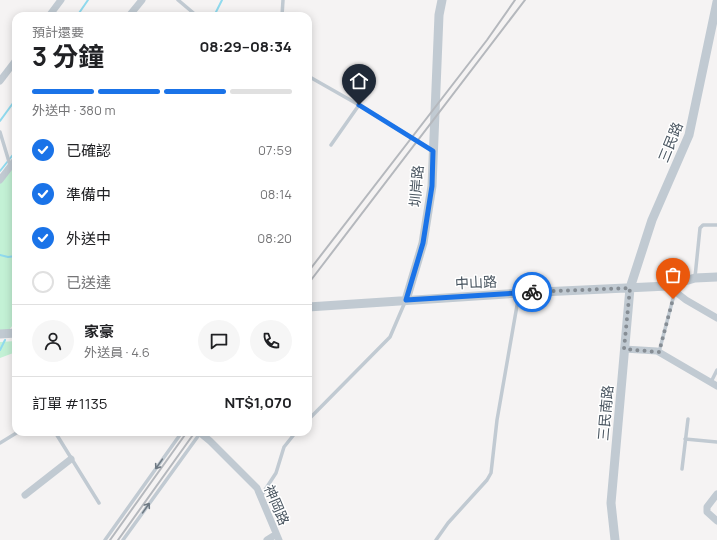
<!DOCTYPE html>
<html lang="zh-TW">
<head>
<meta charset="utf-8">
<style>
  body { margin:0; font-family:Manrope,"Noto Sans TC",sans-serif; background:#f6f6f6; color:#202124; height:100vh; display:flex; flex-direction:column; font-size:15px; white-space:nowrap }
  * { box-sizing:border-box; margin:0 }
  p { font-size:13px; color:#757577 }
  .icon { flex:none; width:22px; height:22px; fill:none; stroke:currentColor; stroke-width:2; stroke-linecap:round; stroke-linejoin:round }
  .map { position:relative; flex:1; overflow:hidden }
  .side { position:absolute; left:12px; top:12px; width:300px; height:424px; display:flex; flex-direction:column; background:#fff; border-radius:12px; box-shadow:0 2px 10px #0003 }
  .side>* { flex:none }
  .pin { position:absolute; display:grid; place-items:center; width:34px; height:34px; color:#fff; margin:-41px -17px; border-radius:50% 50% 50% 0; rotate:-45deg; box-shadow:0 0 4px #0007 }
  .pin .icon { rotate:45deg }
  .courier { position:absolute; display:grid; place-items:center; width:40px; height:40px; margin:-20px; border:3px solid #1a73e8; border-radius:50%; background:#fff; color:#222; box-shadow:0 1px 5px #0007 }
  .summary em { font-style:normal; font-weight:700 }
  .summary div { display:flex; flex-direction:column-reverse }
  .summary { display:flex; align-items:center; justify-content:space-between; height:68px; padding:0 20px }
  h1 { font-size:26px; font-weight:700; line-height:30px }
  .bar { display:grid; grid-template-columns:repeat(4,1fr); gap:6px 4px; align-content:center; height:48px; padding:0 20px }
  .bar i { height:5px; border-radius:3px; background:#e0e0e0 }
  .bar .active { background:#1a73e8 }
  .bar p { grid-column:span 4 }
  .line { display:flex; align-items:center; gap:10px; padding:0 20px; border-top:1px solid #e0e0e0 }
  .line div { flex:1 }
  .round { display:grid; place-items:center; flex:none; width:42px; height:42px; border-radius:21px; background:#f6f6f6 }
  ol { padding:0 20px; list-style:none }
  li { display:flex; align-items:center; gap:12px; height:44px }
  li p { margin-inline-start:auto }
  li .icon { padding:4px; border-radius:50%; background:#1a73e8; color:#fff; stroke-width:4 }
  li:last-child { color:#757577 }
  li i { width:22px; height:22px; border:2px solid #e0e0e0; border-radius:50% }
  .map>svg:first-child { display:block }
</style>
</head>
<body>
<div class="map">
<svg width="717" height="540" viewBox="0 0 717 540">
  <rect width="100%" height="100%" fill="#f5f3f3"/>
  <path fill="#c3f1d5" d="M16,161v160l-7,9h-9v-150z
    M16,341v11l-16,6v-16z"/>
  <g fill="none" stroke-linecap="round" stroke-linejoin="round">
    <path stroke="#90daee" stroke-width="2" d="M77,16l11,-16
      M214,16l8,-16
      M0,121l16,-22
      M0,171l16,-20
      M0,255l8,2 8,-1
      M0,350l5,-10"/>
    <path stroke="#c1cad2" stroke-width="3.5" d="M178,0l19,16
      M282,16l1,-16
      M308,76l51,29 73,45
      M0,132l10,33
      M331,145l28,-40
      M695,277l5,-49 3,-3h14
      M659,352l16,-61
      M711,382l6,-12
      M308,420l82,-83 15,-35
      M55,432l44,71
      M685,439l32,3
      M0,443l18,-11
      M682,469l6,-50
      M261,496l15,-23 8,-26 12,-15
      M105,540l77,-108
      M123,540l78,-108
      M436,540l12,-17 39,-43 4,-7 6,-53 22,-126"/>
    <path stroke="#c1cad2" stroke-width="7" d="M49,16l12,-16
      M129,16l13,-16
      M0,81l16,-21
      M0,180l16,-21
      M668,286l18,14 31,18
      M624,349l33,2 60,35
      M199,432l11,9 47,47 22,52
      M717,494l-10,13v5l10,9
      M25,495l46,-36
      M267,540l8,-5"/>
    <path stroke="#c1cad2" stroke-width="9" d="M406,300l17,-57 9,-57 7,-171 3,-15
      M308,307l212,-14 148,-7 27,-8 22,-1
      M0,334l16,-1
      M615,540l-4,-37 19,-215 22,-68 37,-85 28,-133"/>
    <path stroke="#b5b8bd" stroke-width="2" d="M308,272l179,-232 28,-40
      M308,284l217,-284
      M110,540l77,-108
      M118,540l77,-108"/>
  </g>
  <defs><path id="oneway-shaft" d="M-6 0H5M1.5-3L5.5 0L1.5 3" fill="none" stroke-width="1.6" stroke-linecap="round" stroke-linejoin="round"/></defs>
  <g stroke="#6e7983">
    <use href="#oneway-shaft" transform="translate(159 464) rotate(125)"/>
    <use href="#oneway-shaft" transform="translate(146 508) rotate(-55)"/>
  </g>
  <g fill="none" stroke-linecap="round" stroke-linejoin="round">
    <path stroke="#868d94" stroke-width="4" stroke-dasharray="0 7.2" d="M532,292l98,-4 -6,61 35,3 14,-53"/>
    <path stroke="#1a73e8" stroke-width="5" d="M359,105l74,46 -1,35 -9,57 -17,57 126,-8"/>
  </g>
  <g text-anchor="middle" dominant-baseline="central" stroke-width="3" stroke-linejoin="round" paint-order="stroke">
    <g font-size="14" fill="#4a5661" stroke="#fff">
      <text transform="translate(670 142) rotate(-68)">三民路</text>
      <text transform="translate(416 186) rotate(-85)">圳岸路</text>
      <text transform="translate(476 282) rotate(-3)">中山路</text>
      <text transform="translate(605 413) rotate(-85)">三民南路</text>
      <text transform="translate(277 505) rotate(67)">神岡路</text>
    </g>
  </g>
</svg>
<div class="pin" style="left:673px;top:299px;background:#ea580c"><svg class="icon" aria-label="bag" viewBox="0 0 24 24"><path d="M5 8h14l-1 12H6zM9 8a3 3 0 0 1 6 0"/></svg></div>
<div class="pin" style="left:359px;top:105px;background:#1f2937"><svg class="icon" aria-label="home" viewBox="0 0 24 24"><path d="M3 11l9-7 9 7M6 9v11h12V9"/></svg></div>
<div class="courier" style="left:532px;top:292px"><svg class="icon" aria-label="bike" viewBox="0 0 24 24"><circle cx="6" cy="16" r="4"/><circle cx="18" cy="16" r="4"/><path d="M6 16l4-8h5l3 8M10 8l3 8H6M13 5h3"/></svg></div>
<section class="side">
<div class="summary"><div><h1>3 分鐘</h1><p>預計還要</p></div><em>08:29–08:34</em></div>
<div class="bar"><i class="active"></i><i class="active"></i><i class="active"></i><i></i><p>外送中 · 380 m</p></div>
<ol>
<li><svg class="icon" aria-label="check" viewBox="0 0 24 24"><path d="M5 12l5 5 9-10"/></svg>已確認<p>07:59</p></li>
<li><svg class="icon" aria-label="check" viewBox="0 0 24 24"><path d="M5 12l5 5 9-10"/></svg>準備中<p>08:14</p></li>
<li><svg class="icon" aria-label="check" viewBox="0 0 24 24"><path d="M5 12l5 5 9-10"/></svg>外送中<p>08:20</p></li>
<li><i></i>已送達</li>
</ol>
<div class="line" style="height:72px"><a class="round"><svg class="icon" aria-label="person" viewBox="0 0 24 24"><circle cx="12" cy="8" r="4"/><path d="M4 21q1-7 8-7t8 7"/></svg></a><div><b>家豪</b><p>外送員 · 4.6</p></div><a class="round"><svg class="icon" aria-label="chat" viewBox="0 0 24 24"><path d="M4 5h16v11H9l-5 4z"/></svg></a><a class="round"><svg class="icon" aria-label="phone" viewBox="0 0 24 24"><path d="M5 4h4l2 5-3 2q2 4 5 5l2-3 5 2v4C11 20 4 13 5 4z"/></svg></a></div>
<div class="line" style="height:52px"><div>訂單 #1135</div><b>NT$1,070</b></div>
</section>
</div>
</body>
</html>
